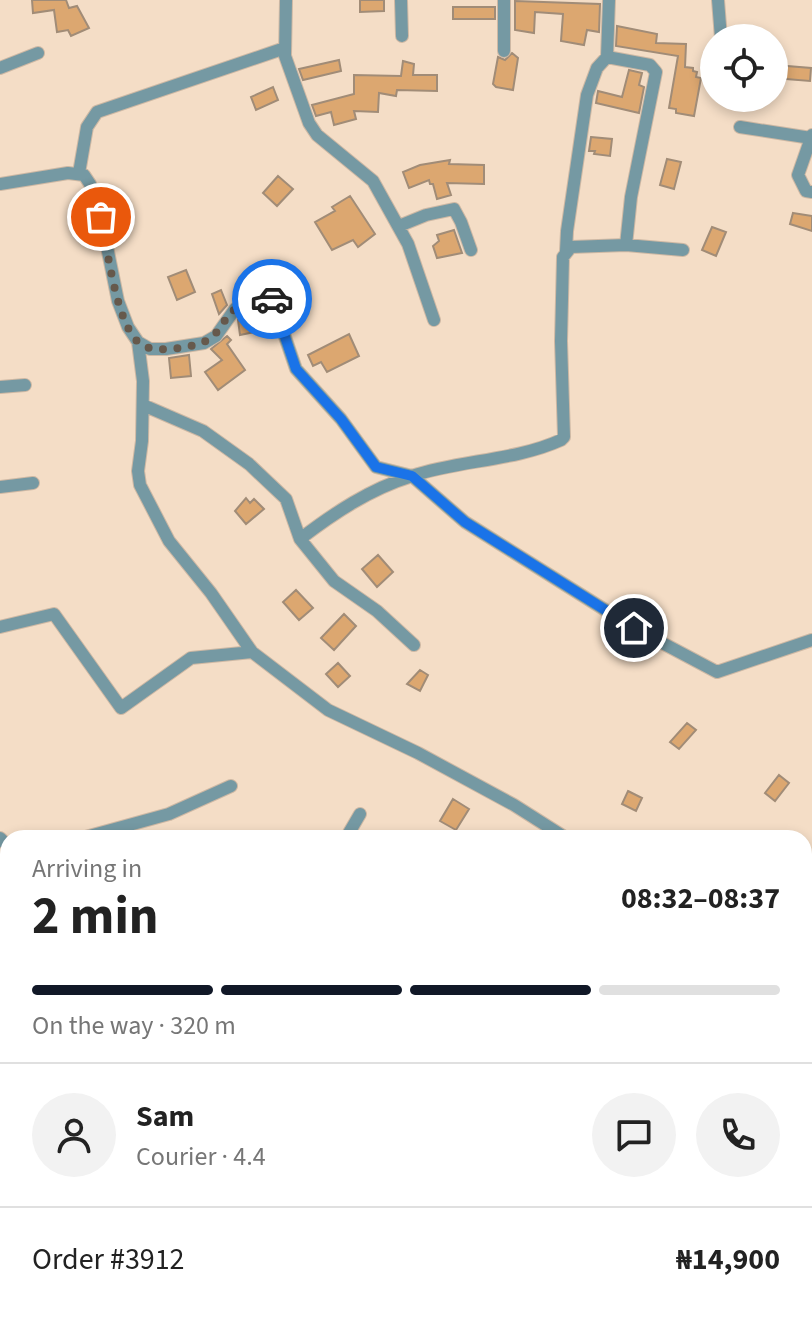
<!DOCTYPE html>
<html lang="en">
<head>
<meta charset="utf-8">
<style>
  body { margin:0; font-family:"Source Sans 3",sans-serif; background:#f2f2f2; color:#222; height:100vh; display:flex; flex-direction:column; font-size:30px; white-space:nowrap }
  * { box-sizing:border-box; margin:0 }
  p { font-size:26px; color:#767676 }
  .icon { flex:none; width:44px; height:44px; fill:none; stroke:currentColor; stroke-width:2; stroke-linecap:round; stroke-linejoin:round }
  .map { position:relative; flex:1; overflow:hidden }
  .details { position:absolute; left:0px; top:830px; width:812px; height:496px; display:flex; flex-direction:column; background:#fff; border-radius:24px 24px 0 0; box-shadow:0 4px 12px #0003 }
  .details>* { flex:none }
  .fabs { position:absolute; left:700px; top:24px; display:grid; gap:16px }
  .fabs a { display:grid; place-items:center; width:88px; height:88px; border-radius:50%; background:#fff; box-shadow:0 4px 12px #0003; font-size:40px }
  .pin { position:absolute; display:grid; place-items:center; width:68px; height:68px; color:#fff; margin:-34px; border:4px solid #fff; border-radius:50%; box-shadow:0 2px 8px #0007 }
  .courier { position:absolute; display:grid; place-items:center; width:80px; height:80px; margin:-40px; border:6px solid #1a73e8; border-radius:50%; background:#fff; color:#222; box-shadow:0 2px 10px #0007 }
  .summary em { font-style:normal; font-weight:700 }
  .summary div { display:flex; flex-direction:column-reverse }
  .summary { display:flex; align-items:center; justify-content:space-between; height:136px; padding:0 32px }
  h1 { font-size:52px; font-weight:700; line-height:60px }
  .bar { display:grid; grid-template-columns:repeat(4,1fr); gap:12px 8px; align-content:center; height:96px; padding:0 32px }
  .bar i { height:10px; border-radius:6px; background:#e0e0e0 }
  .bar .current { background:#111827 }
  .bar p { grid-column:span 4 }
  .line { display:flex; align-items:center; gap:20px; padding:0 32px; border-top:2px solid #e0e0e0 }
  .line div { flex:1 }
  .round { display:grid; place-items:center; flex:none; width:84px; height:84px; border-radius:42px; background:#f2f2f2 }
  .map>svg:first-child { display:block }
</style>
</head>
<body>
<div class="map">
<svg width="812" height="1326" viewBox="0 0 812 1326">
  <rect width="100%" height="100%" fill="#f4ddc6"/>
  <path fill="#dca770" stroke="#a18c77" stroke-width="2" d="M32,0h34l3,8 8,-2 12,22 -18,8 -3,-6 -11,2 -3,-22 -21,3z
    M360,0h24v11l-24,1z
    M515,1l85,3 -1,28 -12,-2 -3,15 -23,-4 2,-27 -28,-2 -1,21 -19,-3z
    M453,7h42v12h-42z
    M617,26l40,8 -1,9 30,1 -1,23 8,1v3l4,1 -1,5 5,1 -7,38 -18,-3v-4l-7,-1 9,-52 -62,-10z
    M512,53l6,5 -5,32 -17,-3 -3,-3 5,-27 7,3z
    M339,60l2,11 -38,9 -4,-11z
    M403,61l11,3 -1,11h24v16l-40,-1 -1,6 -17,-3 -1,19 -24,-1 2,8 -22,6 -3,-13 -15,4 -4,-11 42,-11v-19l47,1z
    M775,65l36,3 -1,13 -36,-3z
    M629,70l13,3 -3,12 5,2 -5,26 -43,-10 2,-12 24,6z
    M273,87l5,13 -22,10 -5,-13z
    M591,137l21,2 -2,17 -16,-2 1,-3h-6z
    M667,159l14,3 -7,27 -14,-4z
    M450,160l-1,4 35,1v19l-37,-1 4,12 -14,4 -4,-15h-3l-1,-4 -20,8 -6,-16 17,-7z
    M278,176l15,13 -16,17 -14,-13z
    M350,196l25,38 -17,13 -5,-7 -21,10 -17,-28 20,-11 -3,-4z
    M793,213l19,3v15l-22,-7z
    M712,227l14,5 -10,24 -14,-6z
    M454,230l8,23 -25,5 -4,-12 6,-5 -2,-6z
    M186,270l9,22 -18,8 -9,-23z
    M221,290l6,15 -8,9 -7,-20z
    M264,314l1,4 4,-1 4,11 -33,7 -2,-15z
    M349,334l10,22 -32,16 -6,-10 -8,4 -5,-11z
    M227,336l4,4 -4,4 18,26 -27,20 -13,-18 17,-12 -11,-11z
    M189,355l2,21 -20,2 -2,-20z
    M246,498l4,5 4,-4 10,10 -18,15 -11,-13z
    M378,555l15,17 -16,15 -15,-18z
    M296,590l17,18 -14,12 -16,-18z
    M344,614l12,12 -22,24 -13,-12z
    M338,663l12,13 -12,11 -12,-13z
    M420,670l8,5 -8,16 -13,-7z
    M687,723l9,7 -17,19 -9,-7z
    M779,775l10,8 -14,18 -10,-8z
    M628,791l14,7 -6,13 -14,-7z
    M453,799l16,10 -13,21 -16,-9z"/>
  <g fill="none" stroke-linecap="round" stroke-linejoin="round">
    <defs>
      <path id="minor" d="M286,0l-1,56 24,67 8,12 56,46 35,63 26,76
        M401,0l1,36
        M504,0v51
        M609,0l-2,57 43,8 6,7 -25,125 -5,48
        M718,0l3,38
        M0,68l38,-15
        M740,127l71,11
        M812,135l-14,40 8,16 6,1
        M79,173l8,-46 10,-15 188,-64
        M0,184l68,-11 16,2 6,9 11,33 17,84 10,26 10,15 5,39 -1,60 -4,30 2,14 29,56 42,52 41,59 76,58 90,43 96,52 52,33
        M399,226l27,-11 28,-6 7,13 10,28
        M566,251l1,-20 20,-136 10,-27 10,-11
        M138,342l12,7h16l38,-6 12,-7 19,-27 37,-10 24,70 45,50 35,48 36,9 53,46 169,106 83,44 95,-32
        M0,387l25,-2
        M143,405l60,26 46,33 37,35 14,40 34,42 43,30 37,34
        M0,487l33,-4
        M300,539c34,-26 70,-50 112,-63 47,-16 103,-15 149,-36l3,-3 -3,-96 2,-84 8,-10 55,-2 57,5
        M0,627l54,-13 67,94 70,-50 61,-6
        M0,838l8,8
        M82,838l87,-24 62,-28
        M346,838l14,-24
        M0,972l8,-5
        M0,1110l8,5
        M478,1318l9,8
        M33,1326l7,-8"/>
    </defs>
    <use href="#minor" stroke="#cdb8a4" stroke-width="14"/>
    <use href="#minor" stroke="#7599a3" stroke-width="12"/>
  </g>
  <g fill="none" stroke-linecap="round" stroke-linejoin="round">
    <path stroke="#66594c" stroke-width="8" stroke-dasharray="0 14.4" d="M101,217c6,30 15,105 37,125 11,10 28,7 41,6 34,-5 35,-11 52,-37l41,-12"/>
    <path stroke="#1a73e8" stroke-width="10" d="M272,299l24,70 45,50 35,48 36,9 53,46 169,106"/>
  </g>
</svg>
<div class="fabs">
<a><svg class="icon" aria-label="locate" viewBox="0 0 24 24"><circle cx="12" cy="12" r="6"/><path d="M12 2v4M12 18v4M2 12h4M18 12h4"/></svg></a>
</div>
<div class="pin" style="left:101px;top:217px;background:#ea580c"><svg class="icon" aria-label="bag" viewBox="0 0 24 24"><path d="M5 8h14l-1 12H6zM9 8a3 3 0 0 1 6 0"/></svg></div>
<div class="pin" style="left:634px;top:628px;background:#1f2937"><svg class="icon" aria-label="home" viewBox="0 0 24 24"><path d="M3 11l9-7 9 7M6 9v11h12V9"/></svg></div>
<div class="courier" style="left:272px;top:299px"><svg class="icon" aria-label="car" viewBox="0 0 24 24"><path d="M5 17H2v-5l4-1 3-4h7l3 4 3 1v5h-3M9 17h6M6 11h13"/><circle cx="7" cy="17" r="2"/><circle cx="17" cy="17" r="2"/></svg></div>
<section class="details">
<div class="summary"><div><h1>2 min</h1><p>Arriving in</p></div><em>08:32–08:37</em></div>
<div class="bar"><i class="current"></i><i class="current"></i><i class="current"></i><i></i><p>On the way · 320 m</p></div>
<div class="line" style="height:144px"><a class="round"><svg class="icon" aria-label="person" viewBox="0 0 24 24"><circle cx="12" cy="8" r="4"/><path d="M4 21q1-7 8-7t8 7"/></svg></a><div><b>Sam</b><p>Courier · 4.4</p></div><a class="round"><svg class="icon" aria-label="chat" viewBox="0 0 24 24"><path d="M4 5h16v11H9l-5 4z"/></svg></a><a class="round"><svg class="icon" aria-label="phone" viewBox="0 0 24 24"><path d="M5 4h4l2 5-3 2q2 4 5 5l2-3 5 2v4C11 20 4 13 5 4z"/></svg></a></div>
<div class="line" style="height:104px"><div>Order #3912</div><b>₦14,900</b></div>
</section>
</div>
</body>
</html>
